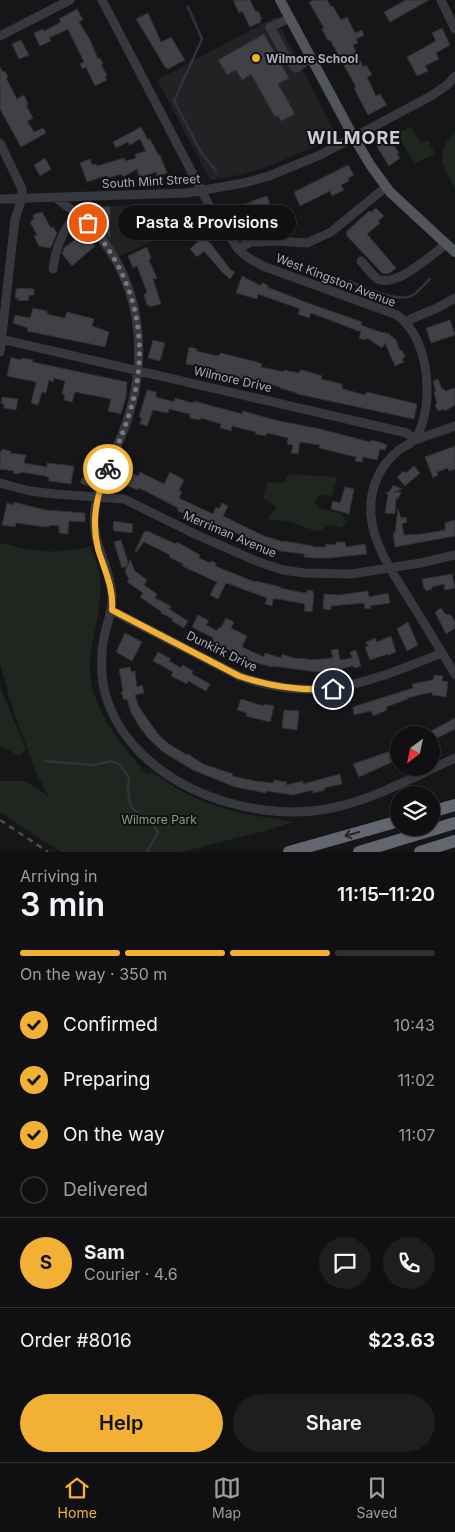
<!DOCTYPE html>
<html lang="en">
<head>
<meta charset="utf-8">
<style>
  body { margin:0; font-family:Inter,sans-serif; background:#1e1e20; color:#f1f3f6; height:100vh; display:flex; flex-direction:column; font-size:19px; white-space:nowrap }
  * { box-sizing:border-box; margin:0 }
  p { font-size:16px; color:#9c9d9f }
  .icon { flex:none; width:28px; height:28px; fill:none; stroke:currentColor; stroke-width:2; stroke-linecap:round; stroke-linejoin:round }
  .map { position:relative; height:852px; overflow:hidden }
  .side { display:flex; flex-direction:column; background:#101012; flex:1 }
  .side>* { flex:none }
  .needle { width:32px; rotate:213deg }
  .buttons { position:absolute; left:390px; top:726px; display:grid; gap:10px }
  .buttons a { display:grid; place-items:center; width:50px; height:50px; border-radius:50%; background:#101012; box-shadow:0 1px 4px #0004,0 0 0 1px #303032; font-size:25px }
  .pin { position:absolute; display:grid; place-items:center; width:42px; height:42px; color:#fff; margin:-21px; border:2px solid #fff; border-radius:50%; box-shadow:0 1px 5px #0007 }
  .courier { position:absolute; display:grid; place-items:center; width:50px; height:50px; margin:-25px; border:4px solid #f2b134; border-radius:50%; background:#fff; color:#222; box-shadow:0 1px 6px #0007 }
  .bubble { position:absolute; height:35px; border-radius:18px; background:#101012; box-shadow:0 1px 4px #0004,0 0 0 1px #303032; font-size:16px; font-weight:600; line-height:35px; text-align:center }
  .head em { font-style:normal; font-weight:600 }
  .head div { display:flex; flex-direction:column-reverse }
  .head { display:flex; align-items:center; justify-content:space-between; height:85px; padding:0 20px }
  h1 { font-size:32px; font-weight:600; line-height:38px }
  .bar { display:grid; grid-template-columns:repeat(4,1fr); gap:8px 5px; align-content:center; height:60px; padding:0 20px }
  .bar i { height:6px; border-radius:4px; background:#303032 }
  .bar .on { background:#f2b134 }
  .bar p { grid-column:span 4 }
  .line { display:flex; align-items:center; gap:12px; padding:0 20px; border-top:1px solid #303032 }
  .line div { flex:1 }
  .round { display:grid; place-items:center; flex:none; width:52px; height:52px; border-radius:26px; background:#1e1e20 }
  ol { padding:0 20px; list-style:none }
  li { display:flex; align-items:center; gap:15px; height:55px }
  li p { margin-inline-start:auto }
  li .icon { padding:5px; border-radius:50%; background:#f2b134; color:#111; stroke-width:4 }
  li:last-child { color:#9c9d9f }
  li i { width:28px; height:28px; border:2px solid #303032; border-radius:50% }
  .action { display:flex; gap:10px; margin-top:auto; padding:10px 20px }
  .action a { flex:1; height:58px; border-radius:30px; background:#f2b134; color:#111; font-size:20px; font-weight:600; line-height:58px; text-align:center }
  .action a+a { background:#1e1e20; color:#f1f3f6 }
  .tab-bar { display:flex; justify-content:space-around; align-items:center; height:70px; border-top:1px solid #303032; background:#101012; font-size:14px; color:#9c9d9f }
  .tab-bar a { display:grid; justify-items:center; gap:2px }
  .tab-bar .on { color:#f2b134 }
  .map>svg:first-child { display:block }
</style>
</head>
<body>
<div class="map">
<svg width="455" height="852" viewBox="0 0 455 852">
  <rect width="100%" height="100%" fill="#161618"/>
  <path fill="#222225" d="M275,17l61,117 -26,15 -46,19 -25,7 -29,5 -53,-100z
    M159,204v34l-49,23 -20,-29 -12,-11 10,-15h65z"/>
  <path fill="#1e261f" d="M410,127l11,16 7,-3 7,14 -20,9 -19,-29z
    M455,132v56c-13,-23 -21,-35 0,-56z
    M289,474l48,3 -5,19 -13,-1 -4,6 4,7 22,6 5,7 -4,7 -13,-3 -11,7 -27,-10 -24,-3 10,-12 -14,-9 4,-16 16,1z
    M0,543c36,9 54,12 91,3 3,11 8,22 9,33 3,26 -8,57 -10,83 -3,43 31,84 58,113l3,-4c12,8 24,17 36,23 34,17 70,22 106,28l-29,9 -83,21h-120l-61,-40v-31h25l24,16 -14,-26 -25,-71 -10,-37z
    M0,687l26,62 -7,7 -19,-11z"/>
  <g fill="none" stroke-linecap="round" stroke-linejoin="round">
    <path stroke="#2c353c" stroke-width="2.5" d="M188,7l14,32 -28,62 27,51 15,19
      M349,281c15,6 50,23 64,14 6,-4 12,-11 17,-16
      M45,761l48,4 19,-4 8,4 9,12 -1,14 3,16 13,12 9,6 5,7 -11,20"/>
  </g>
  <path fill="#404145" stroke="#303034" d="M233,0h17l6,12 2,-1 4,8h-2l1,3 -11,5 -8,-16 -3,2z
    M314,0h13l4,7 2,-1 8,14 6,-3 8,16 7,-3 2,5 -8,4 2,4 -5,2 10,22 3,-2 6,10 -5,2 9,19 4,-2 7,11 -19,10 -14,-27 2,-1 -26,-47 -2,1 -6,-12 2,-1 -15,-26z
    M406,0h23l-39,22 -6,-10z
    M77,9l6,11 -4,2 11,18 8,19 2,-1 3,6 -2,1 6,10 -2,1 2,4 -12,6 -9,-19 -3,2 -3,-5 4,-2 -16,-33 -19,9 2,3 -11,5 -5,-10 -1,-3 9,-4 1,2 17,-9 -2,-3z
    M148,13l13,29 10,-5 14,23 -17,9 -3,-2 -29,-48z
    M442,28l8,17 -14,8 3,6 -14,7 3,5 -11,5 -10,-19 29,-16 -4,-8z
    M264,34l25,44 -11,6 17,30 -14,7 -3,-5 -3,1 -24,-43 -9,6 -6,-10 -9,5 -9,-15z
    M21,40l8,15 -10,4 -7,-15z
    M0,67l3,5 2,-1 3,6 -2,1 11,21 7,-4 4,9 -2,1 7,13 -6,3 7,11 9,-4 3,5 -25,14 -21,-38z
    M141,127l7,13 2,-1 9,17 1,-1 7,18 -10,3 -1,-4 -14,5 -1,-2 -2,1 -2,-7 -14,8 -1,-3 -14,4v-2h-3l-18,6 -7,-19 10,-4 2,6 4,-1 1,2 27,-8 2,3 10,-3 -1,-4 11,-3 -6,-12 -10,6 -2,-3 -12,6 -3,-6z
    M386,138l4,6 2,-1 7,10 -2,1 3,4 -11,8 -13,-21z
    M45,158l6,11 -11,7 -6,-11z
    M348,165l6,10 -6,3 1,3 -8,4 3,5 -12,6 -2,-5 -30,15 -6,-14z
    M267,196l6,19 -36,12 -4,-20 20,-5 -1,-1z
    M96,207h14v31l-13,-18 2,-1 -2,-2 -1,1 -3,-5v-4z
    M376,208l8,8 -6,5 2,2 -13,11 29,34 -6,5 -5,1 -3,-1 -36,-38 2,-1 -2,-2 23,-21 2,1z
    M42,212l9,16 2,-1 4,6 -6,14 -2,1 -10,-2 -5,-10 3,-1 -7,-13 4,-3 -1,-3 2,-2z
    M165,214h6v1l23,-1 1,16 -32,2v-17z
    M86,236l9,10 -23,20 -10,-12 2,-6 14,-11 3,3z
    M203,237l8,7 19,25 5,3 -5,7 -8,-7 -18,-21 -7,6 -7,-8z
    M147,247l4,11 -2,2 8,18 -4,1 8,25 -12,3v-2h-2l-3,-10 3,-3 -10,-26 -4,2 -5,-12z
    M242,276l19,10 1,-3 6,2 -1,2 41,16 54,19 -1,3 8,3 14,5 1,-1 4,2v-1l8,7 4,11 2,-1 3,7 -3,2 2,3 -9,4 -10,-23 -3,5 -15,-10 -1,2 -7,-2 2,-6 -50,-19 -2,5 -11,-4 2,-5 -42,-15 -1,5 -21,-6z
    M19,288l15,1v6h-5l-1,6 -11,-1 1,-2h-3l1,-9h3z
    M33,308l14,3v3l18,4 2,-6 27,7 -2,7 17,6 -4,15 -78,-16 1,-3 -15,-5 2,-8 15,3z
    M450,320l5,15 -24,8 -5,-15z
    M153,340l12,3 -5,18 -12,-3z
    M189,347l8,2 -1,2 22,5 3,-3 36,9 5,2 -1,3 23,5v-2l15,3 1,-3 6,1 16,5 -1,3 21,5v4l1,1 22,6 2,-3 50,12 -3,15 -117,-25v-1l-17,-5v-1l-23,-6v2l-42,-11 1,-3 -30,-5z
    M11,357l10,3 1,-2 11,2 -1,2 95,20 -1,15 -5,17 -13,-3 3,-12 -36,-7 -3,10 -8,-2 1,-5 -3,-1 3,-13 -11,-3 -1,4 -4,-2 -3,13 -4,-1 -4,13 -7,-2 5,-21 -29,-6z
    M438,379l4,10h2l1,2 10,-3v17l-10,6 -1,-2 -6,2 -3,-6 2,-1 -3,-12 2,-1 -3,-10z
    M147,390l9,2v5l18,5 1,-4 18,5 1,-2 48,13 1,-3 32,9 45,9 50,13 1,-2 11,3 5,2 -2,5 -5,-1 -3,11 -14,-3 -1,5 -7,-1 1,-4 -37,-9 1,-3 -20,-3 -2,12 -7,-1 2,-8 -6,-1 1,-6 -21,-5 -1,3 -11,-2 1,-2 -24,-6 -1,5 -11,-3 1,-4 -20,-6 -1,2 -10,-2v-4l-21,-5 -1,4 -15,-3 -6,16 -7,-2 2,-6 -3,-1z
    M2,397l16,2 -2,11 -12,-2v-4l-3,-1z
    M455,446v23l-6,2 -1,-3 -11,4 1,3 -5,3 -8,-21z
    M2,449l9,2 -1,2 16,2 -2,8 23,4v-4l27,3 -3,18 -22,-3v-3l-4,-2 -24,-4 -1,2 -7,-1 1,-2 -14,-2v-16z
    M88,465l11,4 -7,19 -12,-5z
    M414,466l6,7 -15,13 -8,-9 7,-6 2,2z
    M121,467l5,2v2l12,5 2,-4 24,12 6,-12 14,8 -5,10 3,2 -3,6 34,16 3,-7 3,2 3,-6 6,3 -5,10 41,20 20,6v-1l29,5v1h13v-3l10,1v-3h9l1,5 19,-3 2,10 -37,4h-15l-11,-1v-3l-24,-3 -12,-5 -1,2 -35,-17 -1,2 -13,-6 -30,-15 -4,-1 -1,2 -5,-2v-3l-31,-16 -8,-4 -1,2 -25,-10 5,-12 2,1z
    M393,485l9,4 -8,3h7l-3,7 -2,-1 -1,16 -10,-1 3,-19 -3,-1 5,-2z
    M345,487l9,2 -5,25 -18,-5 2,-8 7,2z
    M14,502l31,8 40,3v9l-16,-1 -1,13 -9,-1v-7l-7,-1 -6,2 -30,-4 -1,4 -13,-2 5,-22 7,2z
    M398,509l3,9 5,-1 1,5 -5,2 2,11 18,-1 23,-4v-7l10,-3v16l-60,11 -2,-14h2z
    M114,521l19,3 -1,9 -17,-2 -2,-2z
    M147,531l29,13 1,-2 23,13 -1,3 11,5 1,-2 5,2 -1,3 40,16 1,-1 25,6 -1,1 24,5 3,-1v-2l6,1v3h1l-2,18 -8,-1 1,-7 -27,-5h-5l-1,7 -7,-2 2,-6 -41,-15 -8,16 -8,-4 7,-13 -35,-16 1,-2 -14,-7 1,-2 -26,-13 -8,10 -1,-1 9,-19z
    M121,540l7,22 -1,4 -5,2 -8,-26z
    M130,560l5,11 12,9 -3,5 13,9 -2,4 16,8 -2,3 19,12 -4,7 -12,-7 1,-2 -12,-6 1,-1 -22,-15 3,-4 -16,-11 2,-2 -4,-9z
    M452,574l3,14 -10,2 -1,-6 -12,3v2l-6,2 -1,-3 -1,1 -2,-10z
    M368,591l1,6 19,-4 2,10 -20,3 1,2 -6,1 -1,-6 -33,3v4l-8,-1 1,-15 14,1z
    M441,608l4,6 6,1 4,7v6l-9,6 -11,-22z
    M198,615l11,6 -3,4 11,6 2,-4 2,1 5,-10 8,4 -3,6 16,8 -5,11 22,10 1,-4 16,5 1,-4 11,4 15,1v1l25,-2 -2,-8 7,-1 2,11 12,-2 -2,-6 6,-2 5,16 -6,2 -1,-2 -14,3 -23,3 -45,-6v1l-19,-5 -1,3 -11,-5 1,-3 -31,-16 2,-3 -21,-11z
    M408,622l10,23 -11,6 -10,-22z
    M125,633l17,9 -10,19 -16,-9z
    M391,636l5,16 -7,3 -1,-1 -18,6 -5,-13 3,-1 -2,-4 9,-4 2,4z
    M158,652l13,7 -2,2 12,7 2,-3 10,6 -1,3 18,10 -4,7 -18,-10 -1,3 -16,-8 2,-4 -20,-11z
    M130,667l1,5 4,-1 2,16 5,-2 2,8 -9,2 4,12 19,27 11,10 18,11 1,-1 15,10 30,10 -1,2 23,5 18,2 1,-3 13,2 -1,3 17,-4v3l37,-10 2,10 -18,4 1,2 -12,3v-3l-20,5 -26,-4 -1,2 -31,-6 -42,-17 -30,-18 -15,-14 -9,-12 -8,-14 -4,-13 -3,1 -3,-8 2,-1 -4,-22z
    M434,675l9,1 -1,5 6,1 -2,15 -14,-2v-3l-25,6 1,1 -22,8 1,3 -14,6 -2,-5 -17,4 -1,-8 60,-19 -1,-4 21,-4z
    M241,699l22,7 1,-2 10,2 -4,16 -24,-6 1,-3 -10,-3z
    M284,710l15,1 -2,19 -15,-2z
    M455,718v11l-22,11 -4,-8z
    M399,748v11l-40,18 -6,-13z"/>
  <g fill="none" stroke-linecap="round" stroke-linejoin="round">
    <path stroke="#37383d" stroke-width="9" d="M102,0l107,205 29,44 9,8 16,9 134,49c33,23 38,90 19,123 -3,5 -11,8 -16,11 -21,17 -31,40 -29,67 3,32 24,60 40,86 15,24 29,48 44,72
      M441,0l14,29
      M290,18l-20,9 18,33 8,8 15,-10
      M0,36l70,-36
      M0,143l22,46v9l-7,21 -15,133
      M55,197c11,9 23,17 34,27 29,29 46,70 49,110 3,34 -3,67 -15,98 -10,25 -24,49 -28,76 -5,36 15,56 17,87 1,15 -5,28 -8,42 -3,15 -3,32 -1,47 19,96 142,142 229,124 43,-9 83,-32 123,-50
      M0,199l187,-6 57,-10 25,-7 51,-21 111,-59 16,-11 8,-9
      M238,249l13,-7 27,-1 29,2 24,-11 55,-45
      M361,261c5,6 11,14 17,18 17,9 54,-24 68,-35
      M53,269c2,-21 10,-39 24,-56
      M406,323l5,-4 26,-11 18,-10
      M0,339l407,94 8,7 40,-14
      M0,483l30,8 25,3 69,5 73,36 59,26 27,9 21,3 47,1 70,-11 34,-8
      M111,610l128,66c79,29 130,6 203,-23"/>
    <path stroke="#53555c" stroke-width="10" d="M280,0l73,136 18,30 19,26 65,60"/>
    <path stroke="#63666e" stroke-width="12" d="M431,812l24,-7
      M289,852l110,-31
      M359,852l96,-29
      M420,852l35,-11"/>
    <path stroke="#4a4c52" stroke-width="2.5" stroke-dasharray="6 5" stroke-linecap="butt" d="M0,820l48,32"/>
  </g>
  <defs><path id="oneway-shaft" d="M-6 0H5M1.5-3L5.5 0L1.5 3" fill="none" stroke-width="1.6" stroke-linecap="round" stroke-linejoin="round" transform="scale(1.25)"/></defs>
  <use stroke="#26262a" href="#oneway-shaft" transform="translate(352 834) rotate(164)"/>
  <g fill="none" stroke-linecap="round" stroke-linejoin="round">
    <path stroke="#757880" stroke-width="5" stroke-dasharray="0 9" d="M88,223c47,52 63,118 43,185 -6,21 -15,41 -23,61"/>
    <path stroke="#f2b134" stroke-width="6" d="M108,469c-12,26 -17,52 -10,80 6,20 16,39 14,61l127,66c32,11 61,15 94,13"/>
  </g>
  <circle fill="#f2b134" stroke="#111113" stroke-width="2" cx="256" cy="58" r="5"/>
  <g text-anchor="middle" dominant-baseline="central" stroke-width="4" stroke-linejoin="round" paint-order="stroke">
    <g font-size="12" font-weight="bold" fill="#a8adb8" stroke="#111113" text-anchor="start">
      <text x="266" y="58">Wilmore School</text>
    </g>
    <g font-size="12" fill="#a8adb8" stroke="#111113">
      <text transform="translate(151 181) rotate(-3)">South Mint Street</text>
      <text transform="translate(336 280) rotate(21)">West Kingston Avenue</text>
      <text transform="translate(233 379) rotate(13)">Wilmore Drive</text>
      <text transform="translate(230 534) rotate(23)">Merriman Avenue</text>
      <text transform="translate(222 651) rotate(26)">Dunkirk Drive</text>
    </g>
    <g font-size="12" fill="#7fa381" stroke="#111113">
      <text x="159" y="819">Wilmore Park</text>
    </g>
    <g font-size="18" font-weight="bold" letter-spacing="1" fill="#c9ccd4" stroke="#111113">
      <text x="354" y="137">WILMORE</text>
    </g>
  </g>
</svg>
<div class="buttons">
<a><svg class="needle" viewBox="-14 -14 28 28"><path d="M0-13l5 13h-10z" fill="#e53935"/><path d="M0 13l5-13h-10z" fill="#9c9d9f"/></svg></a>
<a><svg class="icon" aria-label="layers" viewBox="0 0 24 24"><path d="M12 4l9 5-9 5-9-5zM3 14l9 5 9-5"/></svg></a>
</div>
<div class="pin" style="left:88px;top:223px;background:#ea580c"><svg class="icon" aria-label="bag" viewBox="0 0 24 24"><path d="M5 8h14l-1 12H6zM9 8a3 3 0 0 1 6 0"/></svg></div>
<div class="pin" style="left:333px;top:689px;background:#1f2937"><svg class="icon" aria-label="home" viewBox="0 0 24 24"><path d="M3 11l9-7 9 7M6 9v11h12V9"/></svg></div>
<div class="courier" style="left:108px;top:469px"><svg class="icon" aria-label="bike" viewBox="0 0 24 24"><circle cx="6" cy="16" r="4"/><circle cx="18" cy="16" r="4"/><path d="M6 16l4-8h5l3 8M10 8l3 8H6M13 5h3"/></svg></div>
<div class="bubble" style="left:118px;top:205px;width:178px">Pasta &amp; Provisions</div>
</div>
<section class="side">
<div class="head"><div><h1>3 min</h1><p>Arriving in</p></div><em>11:15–11:20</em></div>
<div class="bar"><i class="on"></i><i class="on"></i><i class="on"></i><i></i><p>On the way · 350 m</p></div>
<ol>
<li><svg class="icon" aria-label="check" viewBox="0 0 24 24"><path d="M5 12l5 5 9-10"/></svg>Confirmed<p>10:43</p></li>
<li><svg class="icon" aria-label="check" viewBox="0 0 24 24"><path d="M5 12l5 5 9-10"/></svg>Preparing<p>11:02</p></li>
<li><svg class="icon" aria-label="check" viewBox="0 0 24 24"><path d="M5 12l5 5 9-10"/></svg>On the way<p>11:07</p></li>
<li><i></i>Delivered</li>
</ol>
<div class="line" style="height:90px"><b class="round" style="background:#f2b134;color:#111">S</b><div><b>Sam</b><p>Courier · 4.6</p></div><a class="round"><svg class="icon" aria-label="chat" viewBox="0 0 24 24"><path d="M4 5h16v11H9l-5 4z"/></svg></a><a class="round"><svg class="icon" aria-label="phone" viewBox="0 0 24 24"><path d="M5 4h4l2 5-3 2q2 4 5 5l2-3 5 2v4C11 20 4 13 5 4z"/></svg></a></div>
<div class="line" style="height:65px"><div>Order #8016</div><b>$23.63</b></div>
<div class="action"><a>Help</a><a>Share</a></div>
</section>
<nav class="tab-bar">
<a class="on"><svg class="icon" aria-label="home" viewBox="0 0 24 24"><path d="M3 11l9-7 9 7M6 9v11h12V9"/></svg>Home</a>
<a><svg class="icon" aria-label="map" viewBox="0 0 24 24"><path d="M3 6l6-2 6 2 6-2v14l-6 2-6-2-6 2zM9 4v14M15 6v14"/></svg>Map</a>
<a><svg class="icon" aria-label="saved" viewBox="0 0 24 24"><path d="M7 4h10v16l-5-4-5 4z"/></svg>Saved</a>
</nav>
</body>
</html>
